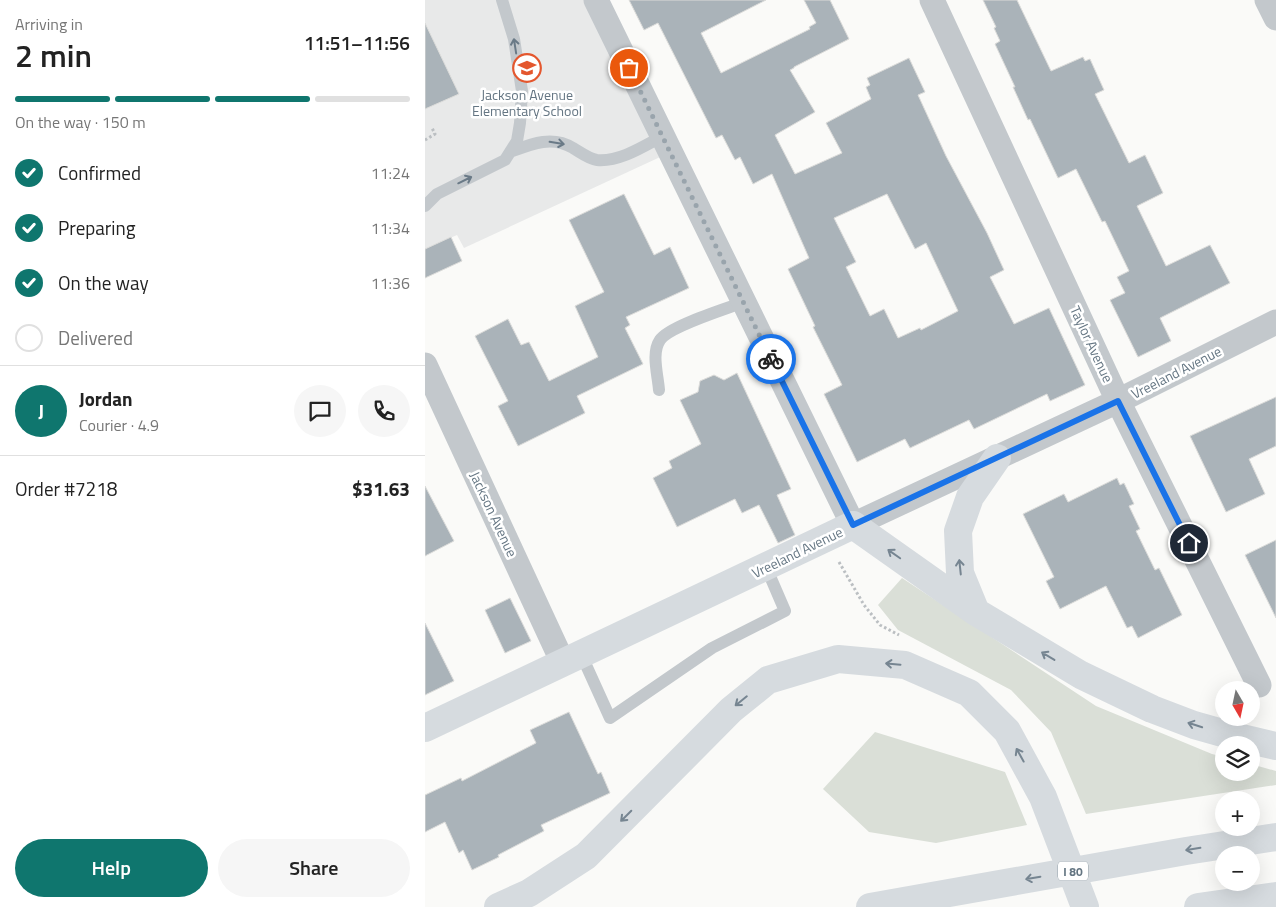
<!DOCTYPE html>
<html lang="en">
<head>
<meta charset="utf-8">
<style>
  body { margin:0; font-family:"Titillium Web",sans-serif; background:#f6f6f6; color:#222; height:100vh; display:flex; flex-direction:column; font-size:19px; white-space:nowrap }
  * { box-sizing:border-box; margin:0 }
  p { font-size:16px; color:#767676 }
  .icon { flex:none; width:28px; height:28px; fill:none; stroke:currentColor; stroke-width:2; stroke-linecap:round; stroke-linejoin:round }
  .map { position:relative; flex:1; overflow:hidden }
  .side { display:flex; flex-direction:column; background:#fff; width:425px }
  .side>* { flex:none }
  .needle { width:32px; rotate:171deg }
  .controls { position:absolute; left:790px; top:681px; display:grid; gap:10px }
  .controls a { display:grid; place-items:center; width:45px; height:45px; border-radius:50%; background:#fff; box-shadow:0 5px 20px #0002; font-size:25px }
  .pin { position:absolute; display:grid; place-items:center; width:42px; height:42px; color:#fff; margin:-21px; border:2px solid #fff; border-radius:50%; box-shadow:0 1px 5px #0007 }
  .courier { position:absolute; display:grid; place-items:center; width:50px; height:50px; margin:-25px; border:4px solid #1a73e8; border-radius:50%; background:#fff; color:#222; box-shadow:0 1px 6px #0007 }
  .overview em { font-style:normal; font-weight:600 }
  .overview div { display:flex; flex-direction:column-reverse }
  .overview { display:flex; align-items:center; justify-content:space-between; height:85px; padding:0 15px }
  h1 { font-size:32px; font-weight:600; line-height:38px }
  .bar { display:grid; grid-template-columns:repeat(4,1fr); gap:8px 5px; align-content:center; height:60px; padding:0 15px }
  .bar i { height:6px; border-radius:4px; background:#e0e0e0 }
  .bar .active { background:#0f766e }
  .bar p { grid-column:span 4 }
  .line { display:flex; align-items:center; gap:12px; padding:0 15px; border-top:1px solid #e0e0e0 }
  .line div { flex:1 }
  .round { display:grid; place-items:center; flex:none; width:52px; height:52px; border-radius:26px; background:#f6f6f6 }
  ol { padding:0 15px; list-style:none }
  li { display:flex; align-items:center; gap:15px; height:55px }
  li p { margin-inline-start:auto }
  li .icon { padding:5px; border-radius:50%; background:#0f766e; color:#fff; stroke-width:4 }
  li:last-child { color:#767676 }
  li i { width:28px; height:28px; border:2px solid #e0e0e0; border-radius:50% }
  .button { display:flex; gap:10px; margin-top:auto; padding:10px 15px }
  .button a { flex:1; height:58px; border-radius:30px; background:#0f766e; color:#fff; font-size:20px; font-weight:600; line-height:58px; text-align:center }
  .button a+a { background:#f6f6f6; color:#222 }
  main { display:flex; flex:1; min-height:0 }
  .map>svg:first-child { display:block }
</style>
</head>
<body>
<main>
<section class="side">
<div class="overview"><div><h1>2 min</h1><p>Arriving in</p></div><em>11:51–11:56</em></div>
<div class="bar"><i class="active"></i><i class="active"></i><i class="active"></i><i></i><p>On the way · 150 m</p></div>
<ol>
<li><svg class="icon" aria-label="check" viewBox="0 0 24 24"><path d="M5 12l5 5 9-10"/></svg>Confirmed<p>11:24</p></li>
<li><svg class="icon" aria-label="check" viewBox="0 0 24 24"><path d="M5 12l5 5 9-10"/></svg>Preparing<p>11:34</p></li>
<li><svg class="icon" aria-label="check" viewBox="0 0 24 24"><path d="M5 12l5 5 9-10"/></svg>On the way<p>11:36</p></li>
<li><i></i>Delivered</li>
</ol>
<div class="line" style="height:90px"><b class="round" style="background:#0f766e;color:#fff">J</b><div><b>Jordan</b><p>Courier · 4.9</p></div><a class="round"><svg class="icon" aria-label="chat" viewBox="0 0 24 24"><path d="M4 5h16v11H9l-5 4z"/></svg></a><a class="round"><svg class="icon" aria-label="phone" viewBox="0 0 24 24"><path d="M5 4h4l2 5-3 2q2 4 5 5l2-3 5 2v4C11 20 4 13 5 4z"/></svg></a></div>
<div class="line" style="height:65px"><div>Order #7218</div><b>$31.63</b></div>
<div class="button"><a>Help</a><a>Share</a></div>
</section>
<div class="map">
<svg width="851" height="907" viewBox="0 0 851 907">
  <rect width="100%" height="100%" fill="#fafaf8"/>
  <path fill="#e8e9e9" d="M0,0h171l75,152 -207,96 -7,-13 -32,14z"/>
  <path fill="#dadfd7" d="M477,578l194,128 116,48 12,3v15h27v-8l25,7v14l-190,29 -35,-82 -40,-42 -113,-60 -20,-25z
    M450,732l130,40 22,53 -91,18 -67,-11 -46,-43z"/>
  <path fill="#aab3b9" stroke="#dcdcda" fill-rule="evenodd" d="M204,0h137l-65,33 20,40 89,-44 -1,-2 7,-4 -12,-23h26l19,39 -55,28v1l-4,2 25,42 -40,23 20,39 47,-21 -16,-30 45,-24 -5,-12 4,-2 -3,-7 42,-20 16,34 -7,3 28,61 41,77 17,37 -14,7 24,47 35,-16 36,77 -35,16 -3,-7 -73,35 -5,-9 -59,28 -5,-9 -48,23 -33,-68 18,-9 -29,-58 2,-1 -27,-57 21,-11 -37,-84 -19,10 -13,-27 -5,3 -13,-25 -6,3 -58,-115 -14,7zM462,194l28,55 11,-6 32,68 -37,19 -1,-2 -22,10 -14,-29 -14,7 -24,-49 10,-5 -22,-44z
    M558,0h34l34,71 32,-14 2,4 5,-2 14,31 -9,4 34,69 16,-8 18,38 -26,13 29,60 44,-21 20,38 -70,35 11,23 -33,16 -28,-57 15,-7 -8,-16 12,-6 -24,-50 -3,1 -26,-53 -18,9 -28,-59 -2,1 -15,-33h2l-20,-43 5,-3 -6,-13 2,-1z
    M0,23l34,71 -34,15z
    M199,194l30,61 16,-8 19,41 -63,29 4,8 -5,3 18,36 -66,32 8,17 -67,33 -20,-40 10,-5 -33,-65 33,-17 13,26 8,-3 20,39 49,-24 -23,-51 29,-14 -35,-72z
    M26,237l11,24 -37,17v-29z
    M312,373l54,116 -14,6 18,40 -17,8 -19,-38 -17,8 -7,-14 -58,28 -24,-49 19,-10 -3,-7 32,-17 -21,-44 18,-8 2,-11 14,-6 10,5z
    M851,397v49l-27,13 16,35 -39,18 -36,-76z
    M692,478l3,7 4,-2 10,21 -5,2 11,23 -4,2 19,39 4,-2 23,47 -44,23 -6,-12 -5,2 -21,-42 -46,23 -14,-28 8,-4 -31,-63 41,-20 4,8z
    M0,486l29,55 -29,15z
    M851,540v78l-31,-63z
    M85,598l21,43 -26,12 -20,-43z
    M0,623l29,58 -29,14z
    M144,712l29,62 3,-2 9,21 -69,32 3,6 -46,24 1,2 -27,13 -9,-20 -4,3 -14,-31 -20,10v-37l36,-17 1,3 74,-38 -6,-13z"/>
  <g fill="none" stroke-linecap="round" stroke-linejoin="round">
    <path stroke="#bbbfc2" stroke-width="3" stroke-dasharray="2.5 2.5" stroke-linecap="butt" d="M0,140l10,-6 -3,-6
      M414,562l25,43 16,20 19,10"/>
    <path stroke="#c3c8cc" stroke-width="12" d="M85,152c21,-8 42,-17 63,-4 7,4 16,11 24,12 23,2 47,-14 66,-24
      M0,206l12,-12 68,-34 12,-19 3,-18 2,-32 -8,-52 -12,-39
      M234,390c-1,-15 -8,-37 1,-50 9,-14 66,-31 84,-38
      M156,654l29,64 102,-70 73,-37 -19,-44"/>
    <path stroke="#c3c8cc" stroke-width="25" d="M171,0l257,525 265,-124 158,-79
      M507,0l186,401 141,284
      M842,0l9,18
      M0,365l138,298"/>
    <path stroke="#d6dbdf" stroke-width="28" d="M0,728l428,-203"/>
    <path stroke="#d6dbdf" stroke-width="28" d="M428,525l123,87 105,63 71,34 42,16 39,11 43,10
      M551,612l-16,-39 -2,-42 12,-34 27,-39
      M73,907l31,-14 57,-37 145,-146 37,-30 70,-21 67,6 64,28 38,38 36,66 42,110
      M445,907l316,-56 90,-14
      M773,907l78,-11"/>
  </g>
  <defs><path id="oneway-shaft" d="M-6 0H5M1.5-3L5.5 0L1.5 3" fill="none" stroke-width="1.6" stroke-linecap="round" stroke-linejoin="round" transform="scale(1.25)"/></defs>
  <g stroke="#6a7a87">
    <use href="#oneway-shaft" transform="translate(90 46) rotate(-99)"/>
    <use href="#oneway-shaft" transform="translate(132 143) rotate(9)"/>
    <use href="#oneway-shaft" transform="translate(40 180) rotate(-26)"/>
  </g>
  <g stroke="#768591">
    <use href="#oneway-shaft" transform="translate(469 554) rotate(-145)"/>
    <use href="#oneway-shaft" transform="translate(535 567) rotate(-96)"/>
    <use href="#oneway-shaft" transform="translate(623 656) rotate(-149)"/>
    <use href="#oneway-shaft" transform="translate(468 664) rotate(-175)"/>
    <use href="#oneway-shaft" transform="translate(316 701) rotate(141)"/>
    <use href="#oneway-shaft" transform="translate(770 725) rotate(-162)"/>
    <use href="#oneway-shaft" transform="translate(595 755) rotate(-119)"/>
    <use href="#oneway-shaft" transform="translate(201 816) rotate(135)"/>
    <use href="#oneway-shaft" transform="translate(768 849) rotate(171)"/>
    <use href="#oneway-shaft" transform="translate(608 878) rotate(170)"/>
  </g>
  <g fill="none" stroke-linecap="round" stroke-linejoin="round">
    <path stroke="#99a4ac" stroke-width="5" stroke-dasharray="0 9" d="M204,68l142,291"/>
    <path stroke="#1a73e8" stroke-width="6" d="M346,359l82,166 265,-124 71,142"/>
  </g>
  <defs>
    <symbol id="school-ring" viewBox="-11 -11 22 22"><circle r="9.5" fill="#fff" stroke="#e4572e" stroke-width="1.5"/><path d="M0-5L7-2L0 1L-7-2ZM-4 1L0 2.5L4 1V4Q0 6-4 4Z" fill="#e4572e"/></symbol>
  </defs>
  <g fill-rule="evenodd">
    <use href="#school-ring" x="86" y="52" width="32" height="32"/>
  </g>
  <g text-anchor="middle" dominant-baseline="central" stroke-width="5" stroke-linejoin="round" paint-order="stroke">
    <rect fill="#fff" stroke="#939fa8" stroke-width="1" x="633" y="861.5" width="30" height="19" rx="4"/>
    <g font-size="12" font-weight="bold" fill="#657683">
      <text x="648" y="871">I 80</text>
    </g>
    <g font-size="14" fill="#657683" stroke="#fff">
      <text x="102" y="94">Jackson Avenue<tspan x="102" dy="16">Elementary School</tspan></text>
    </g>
    <g font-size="14" fill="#657683" stroke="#fff">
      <text transform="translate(667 344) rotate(65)">Taylor Avenue</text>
      <text transform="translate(751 372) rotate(-27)">Vreeland Avenue</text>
      <text transform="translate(69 514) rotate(65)">Jackson Avenue</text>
      <text transform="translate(372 552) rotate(-26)">Vreeland Avenue</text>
    </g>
  </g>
</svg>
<div class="controls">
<a><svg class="needle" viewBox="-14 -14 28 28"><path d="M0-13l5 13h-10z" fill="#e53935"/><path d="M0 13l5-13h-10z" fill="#767676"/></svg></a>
<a><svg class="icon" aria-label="layers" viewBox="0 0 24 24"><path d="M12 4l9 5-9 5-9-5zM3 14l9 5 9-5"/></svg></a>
<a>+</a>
<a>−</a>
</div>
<div class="pin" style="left:204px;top:68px;background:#ea580c"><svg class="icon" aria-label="bag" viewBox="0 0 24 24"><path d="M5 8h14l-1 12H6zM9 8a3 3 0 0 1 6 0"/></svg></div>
<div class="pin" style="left:764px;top:543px;background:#1f2937"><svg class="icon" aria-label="home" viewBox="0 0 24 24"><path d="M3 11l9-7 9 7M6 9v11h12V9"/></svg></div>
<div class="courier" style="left:346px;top:359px"><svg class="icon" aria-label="bike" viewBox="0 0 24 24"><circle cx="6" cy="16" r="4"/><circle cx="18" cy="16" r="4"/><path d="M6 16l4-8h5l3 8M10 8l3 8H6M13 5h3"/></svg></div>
</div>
</main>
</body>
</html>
